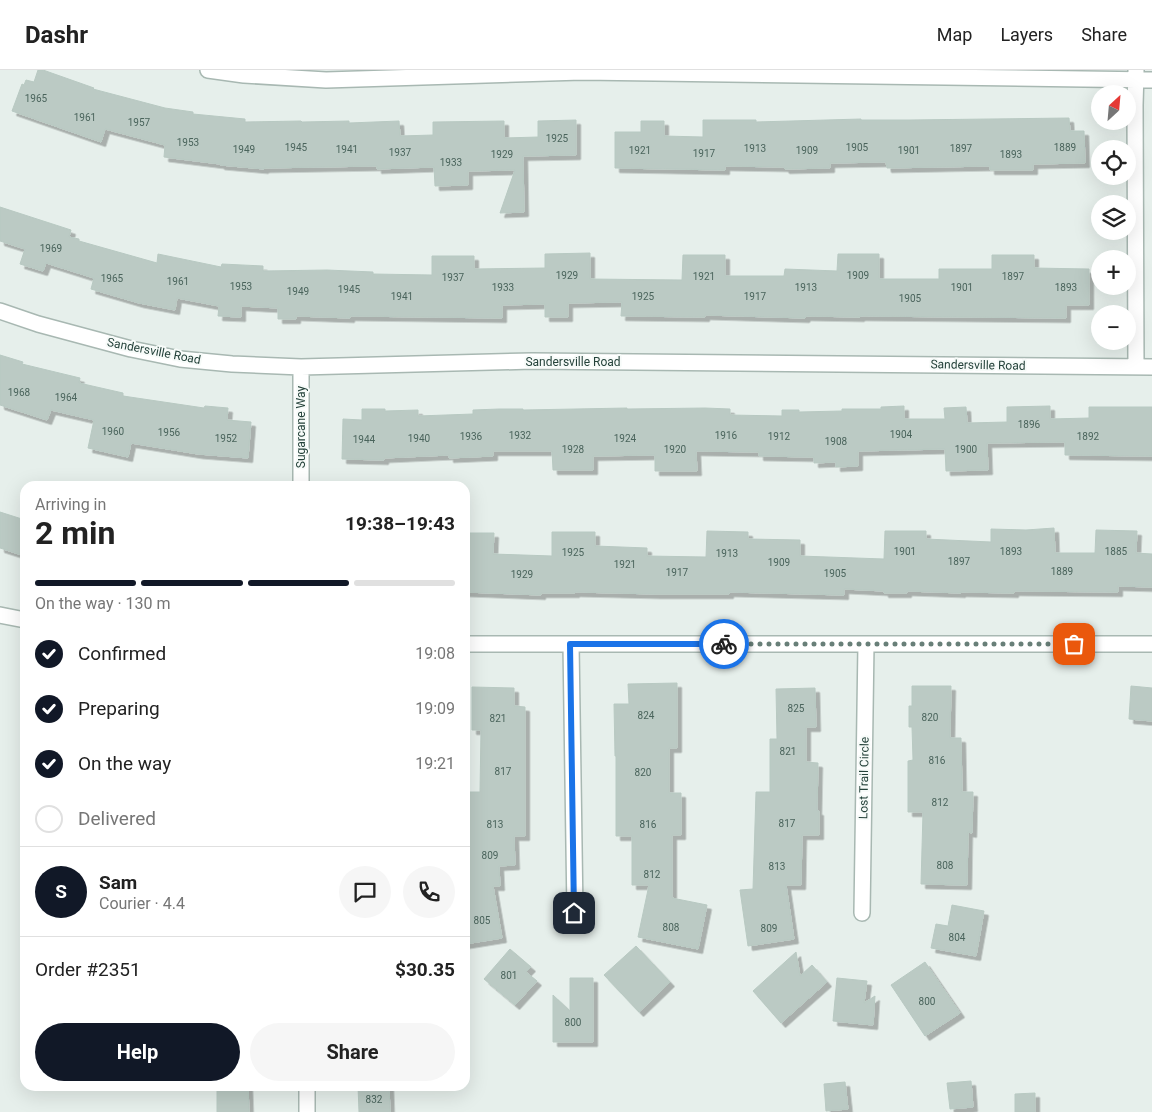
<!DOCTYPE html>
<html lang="en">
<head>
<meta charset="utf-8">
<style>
  body { margin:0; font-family:Roboto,sans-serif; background:#f6f6f6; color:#222; height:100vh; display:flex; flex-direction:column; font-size:19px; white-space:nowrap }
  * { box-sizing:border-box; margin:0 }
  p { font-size:16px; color:#767676 }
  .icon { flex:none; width:28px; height:28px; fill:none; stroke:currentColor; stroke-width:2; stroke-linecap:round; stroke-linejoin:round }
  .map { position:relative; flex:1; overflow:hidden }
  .drawer { position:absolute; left:20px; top:411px; width:450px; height:610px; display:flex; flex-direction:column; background:#fff; border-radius:15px; box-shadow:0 5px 20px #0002 }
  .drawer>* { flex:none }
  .needle { width:32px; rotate:26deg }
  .controls { position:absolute; left:1091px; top:15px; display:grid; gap:10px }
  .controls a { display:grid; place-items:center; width:45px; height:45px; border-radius:50%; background:#fff; box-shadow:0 5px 20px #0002; font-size:25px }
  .pin { position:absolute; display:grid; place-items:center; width:42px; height:42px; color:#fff; margin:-21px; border-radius:10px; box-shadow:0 2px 8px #0006 }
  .courier { position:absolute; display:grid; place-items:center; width:50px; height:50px; margin:-25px; border:4px solid #1a73e8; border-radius:50%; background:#fff; color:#222; box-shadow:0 1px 6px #0007 }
  .head em { font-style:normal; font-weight:700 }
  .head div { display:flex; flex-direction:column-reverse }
  .head { display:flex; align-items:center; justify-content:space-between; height:85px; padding:0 15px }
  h1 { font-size:32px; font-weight:700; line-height:38px }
  .bar { display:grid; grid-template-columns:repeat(4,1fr); gap:8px 5px; align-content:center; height:60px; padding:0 15px }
  .bar i { height:6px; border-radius:4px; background:#e0e0e0 }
  .bar .on { background:#111827 }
  .bar p { grid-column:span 4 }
  .line { display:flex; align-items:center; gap:12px; padding:0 15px; border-top:1px solid #e0e0e0 }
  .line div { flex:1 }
  .round { display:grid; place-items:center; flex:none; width:52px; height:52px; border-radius:26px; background:#f6f6f6 }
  ol { padding:0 15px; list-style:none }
  li { display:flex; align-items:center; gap:15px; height:55px }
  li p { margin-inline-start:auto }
  li .icon { padding:5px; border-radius:50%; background:#111827; color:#fff; stroke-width:4 }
  li:last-child { color:#767676 }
  li i { width:28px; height:28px; border:2px solid #e0e0e0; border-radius:50% }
  .button { display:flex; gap:10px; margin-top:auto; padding:10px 15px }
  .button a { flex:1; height:58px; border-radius:30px; background:#111827; color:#fff; font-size:20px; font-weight:700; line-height:58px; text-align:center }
  .button a+a { background:#f6f6f6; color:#222 }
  header { display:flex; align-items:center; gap:30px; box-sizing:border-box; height:70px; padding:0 25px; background:#fff; border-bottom:1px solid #e0e0e0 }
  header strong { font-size:24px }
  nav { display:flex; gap:28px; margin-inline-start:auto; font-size:18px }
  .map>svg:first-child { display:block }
</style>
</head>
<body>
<header>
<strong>Dashr</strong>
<nav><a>Map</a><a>Layers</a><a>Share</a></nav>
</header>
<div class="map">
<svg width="1152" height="1042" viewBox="0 0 1152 1042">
  <defs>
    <filter id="shadow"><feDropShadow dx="4.5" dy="4.5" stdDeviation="0" flood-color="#0004"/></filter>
  </defs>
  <rect width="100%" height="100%" fill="#e6efeb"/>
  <path fill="#bbcac4" stroke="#b8c9c2" filter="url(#shadow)" d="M38,0h5l51,18 -1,1 72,19 28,4v2l52,5v3l56,-1 1,1 47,-1v2l50,-2 1,15 33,-1v-13l71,-1v17l34,-1v-16l38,-1v35l-53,1 1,56 -24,1 15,-43 -47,1v14l-33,1 -1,-19 -57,2v-3l-113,2v1l-44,-4v-1l-56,-7 1,-12 -60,-16 -4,13 -89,-31 10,-27 2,1 2,-5 8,2z
    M1069,48l1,13h14l1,32 -52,1v6h-43v-4l-103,2 -1,-6 -56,1v5l-45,1 -1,-2 -59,-1v4l-110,-2v-36h26v-11h23v15l39,1v-17h53v2l105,-3v1h48z
    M0,137l71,23 -2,7 10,2v2l78,22 1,-9 63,13 1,-3 41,2v5l64,-1 46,2v2l59,1v-19h42v13l71,-1v-14l45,-1v26l92,1 1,-25h42v21h59l1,-7 52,2 1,-17h41v25h60v-10h53v-14h42v13l55,1v36h-23v13l-206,-2v1l-54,-1 -1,2 -100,-3v2l-84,-1 1,-14 -54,1v14h-23v-13l-43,1v13l-152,-2v2l-54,-2v3h-18v-11l-37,-2v11l-23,-1 1,-10 -42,-8 -2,12 -36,-7 -48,-14 3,-11 -48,-15 -3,8 -23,-7 5,-15 -25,-8z
    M0,285l23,7 -1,2 58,14 -1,5 44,10v3l81,12 1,-2 23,2 -1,12 24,2 -3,36 -50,-4 -67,-11 -3,14 -40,-9 6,-28 -43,-10 -4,10 -47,-15z
    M904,336v13h41l-1,-11 22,-1 1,16 40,-1v-15l43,-1v13l39,-1v-11h63v49l-87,-1v-13l-78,1 1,27 -42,1 -1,-22 -87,2v15l-22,1v-5l-22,1v-6l-55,-1v-4l-63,-1 1,20h-42v-16l-62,1v14h-40l-1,-19h-59v5l-44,2v-3l-65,3v2l-42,-1 1,-40 19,1v-11h23v2l33,-1v6l55,-2v-4l26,-1h24v1l104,-2v1l78,-1 25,1v6l52,1v-6h17v2l43,-1v-2h39v-2z
    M0,442l25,8v36l-25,-8z
    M1054,458l1,25h40l1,-23 41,1 -1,22 16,1v33l-34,-1v6l-104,-1v2l-53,-1v1l-54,-2v2h-23v-2l-40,-2v6l-115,-3v2h-73l-81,-2v1h-34v2l-76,-3v-59h29l-1,21 59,2v-24h43v14l52,2v8l59,1 1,-26 41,1v7l52,1v16l84,3 1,-28h41v8l65,3v-13l35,1z
    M677,613v65h-8v45h12v42h-9v63l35,7 -9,44 -60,-12 11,-52h-17v-49h-16v-80h-1l-1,-52h15l-1,-20z
    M912,616h39l-1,52h11l1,54h11l-1,41 -4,-1 -1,53 -46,-1 2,-72h-15v-51l5,-1 -1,-33h-3v-21h3z
    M1131,616l21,2v33l-23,-2z
    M472,617l42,1v18l11,1v129h-11l1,29 -16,1 1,20h-7l9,52 -37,6v-152h15l1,-62h-9z
    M815,618l1,39h-10v35l12,1 -1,48h2v24h-17l-1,50h-15l8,54 -46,7 -8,-56 13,-1 3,-97h14v-53h7l-1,-50z
    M952,835l32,6 -8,45 -45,-8 5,-24 12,2z
    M636,876l34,36 -31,30 -35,-37z
    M510,879l21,18 -5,5 11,9 -22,24 -31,-26z
    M796,882l4,24 12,-11 15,17 -46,41 -28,-32z
    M925,892l35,51 -35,23 -34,-51z
    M570,908h23v64h-40v-47l17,16z
    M837,908l30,3 -3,22 11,-7 -2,29 -40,-4z
    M971,1011l2,26 -23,2 -3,-26z
    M845,1012l3,27 -22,2 -2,-27z
    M217,1016h31l1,26h-32z
    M358,1016h31l1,26h-31z
    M1035,1023v19h-20v-18z"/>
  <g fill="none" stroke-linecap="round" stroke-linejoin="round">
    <defs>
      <path id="street" d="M208,0l36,5 82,5 256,-8 570,8
        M0,241l38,13 93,25 49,10 52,5 69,3 231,-6 620,6
        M1136,297l-1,-262 1,-34
        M301,416v-119
        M0,545l25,5
        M465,574h687
        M571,574l4,269
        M862,843l4,-269
        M307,1016v26"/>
    </defs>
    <use href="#street" stroke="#a8b8b2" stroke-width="18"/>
    <use href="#street" stroke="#fff" stroke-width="15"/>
  </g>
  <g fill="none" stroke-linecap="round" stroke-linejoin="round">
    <path stroke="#687f78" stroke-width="5" stroke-dasharray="0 9" d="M724,574h350"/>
    <path stroke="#1a73e8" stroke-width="6" d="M574,843l-4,-269h154"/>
  </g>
  <g text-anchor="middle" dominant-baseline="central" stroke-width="4" stroke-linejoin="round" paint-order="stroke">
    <g font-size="10" fill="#4a645c">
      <text x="36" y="28">1965</text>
      <text x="85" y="47">1961</text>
      <text x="139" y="52">1957</text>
      <text x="557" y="68">1925</text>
      <text x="188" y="72">1953</text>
      <text x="296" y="77">1945</text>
      <text x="857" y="77">1905</text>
      <text x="1065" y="77">1889</text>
      <text x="755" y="78">1913</text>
      <text x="961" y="78">1897</text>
      <text x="244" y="79">1949</text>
      <text x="347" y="79">1941</text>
      <text x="640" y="80">1921</text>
      <text x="807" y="80">1909</text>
      <text x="909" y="80">1901</text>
      <text x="400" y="82">1937</text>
      <text x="704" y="83">1917</text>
      <text x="502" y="84">1929</text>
      <text x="1011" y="84">1893</text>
      <text x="451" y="92">1933</text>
      <text x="51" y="178">1969</text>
      <text x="567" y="205">1929</text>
      <text x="858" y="205">1909</text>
      <text x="704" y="206">1921</text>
      <text x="1013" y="206">1897</text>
      <text x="453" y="207">1937</text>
      <text x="112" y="208">1965</text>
      <text x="178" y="211">1961</text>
      <text x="241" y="216">1953</text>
      <text x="503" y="217">1933</text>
      <text x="806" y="217">1913</text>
      <text x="962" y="217">1901</text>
      <text x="1066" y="217">1893</text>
      <text x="349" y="219">1945</text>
      <text x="298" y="221">1949</text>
      <text x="402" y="226">1941</text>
      <text x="643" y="226">1925</text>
      <text x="755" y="226">1917</text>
      <text x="910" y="228">1905</text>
      <text x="19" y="322">1968</text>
      <text x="66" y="327">1964</text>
      <text x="1029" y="354">1896</text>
      <text x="113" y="361">1960</text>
      <text x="169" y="362">1956</text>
      <text x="901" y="364">1904</text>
      <text x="520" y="365">1932</text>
      <text x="726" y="365">1916</text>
      <text x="471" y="366">1936</text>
      <text x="779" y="366">1912</text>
      <text x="1088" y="366">1892</text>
      <text x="226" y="368">1952</text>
      <text x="419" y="368">1940</text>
      <text x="625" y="368">1924</text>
      <text x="364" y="369">1944</text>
      <text x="836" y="371">1908</text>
      <text x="573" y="379">1928</text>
      <text x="675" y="379">1920</text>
      <text x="966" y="379">1900</text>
      <text x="905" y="481">1901</text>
      <text x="1011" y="481">1893</text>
      <text x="1116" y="481">1885</text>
      <text x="573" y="482">1925</text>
      <text x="727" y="483">1913</text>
      <text x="959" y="491">1897</text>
      <text x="779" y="492">1909</text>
      <text x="625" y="494">1921</text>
      <text x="1062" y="501">1889</text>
      <text x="677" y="502">1917</text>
      <text x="835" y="503">1905</text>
      <text x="522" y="504">1929</text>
      <text x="796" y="638">825</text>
      <text x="646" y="645">824</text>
      <text x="930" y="647">820</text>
      <text x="498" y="648">821</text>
      <text x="788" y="681">821</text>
      <text x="937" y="690">816</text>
      <text x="503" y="701">817</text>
      <text x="643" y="702">820</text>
      <text x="940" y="732">812</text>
      <text x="787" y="753">817</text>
      <text x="495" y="754">813</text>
      <text x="648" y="754">816</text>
      <text x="490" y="785">809</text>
      <text x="945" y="795">808</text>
      <text x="777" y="796">813</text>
      <text x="652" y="804">812</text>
      <text x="482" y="850">805</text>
      <text x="671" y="857">808</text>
      <text x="769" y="858">809</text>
      <text x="957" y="867">804</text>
      <text x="509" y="905">801</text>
      <text x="927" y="931">800</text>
      <text x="573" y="952">800</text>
      <text x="374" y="1029">832</text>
    </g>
    <g font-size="12" fill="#24423a" stroke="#f7fbf9">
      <text transform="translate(154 281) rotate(11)">Sandersville Road</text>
      <text x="573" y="292">Sandersville Road</text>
      <text transform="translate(978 295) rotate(1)">Sandersville Road</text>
      <text transform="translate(301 357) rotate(-90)">Sugarcane Way</text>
      <text transform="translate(864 708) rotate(-89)">Lost Trail Circle</text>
    </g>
  </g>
</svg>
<div class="controls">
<a><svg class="needle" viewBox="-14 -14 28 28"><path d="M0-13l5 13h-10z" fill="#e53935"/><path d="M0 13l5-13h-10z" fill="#767676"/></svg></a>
<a><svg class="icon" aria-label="locate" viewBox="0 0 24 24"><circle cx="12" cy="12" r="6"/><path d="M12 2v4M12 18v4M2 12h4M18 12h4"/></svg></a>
<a><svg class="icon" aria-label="layers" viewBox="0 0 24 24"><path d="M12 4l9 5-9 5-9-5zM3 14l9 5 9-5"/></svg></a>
<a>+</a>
<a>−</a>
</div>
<div class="pin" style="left:1074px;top:574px;background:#ea580c"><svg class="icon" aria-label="bag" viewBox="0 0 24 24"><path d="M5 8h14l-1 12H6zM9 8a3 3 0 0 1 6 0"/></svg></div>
<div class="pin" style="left:574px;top:843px;background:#1f2937"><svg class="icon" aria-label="home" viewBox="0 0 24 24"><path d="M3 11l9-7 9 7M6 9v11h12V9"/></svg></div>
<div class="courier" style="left:724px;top:574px"><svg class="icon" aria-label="bike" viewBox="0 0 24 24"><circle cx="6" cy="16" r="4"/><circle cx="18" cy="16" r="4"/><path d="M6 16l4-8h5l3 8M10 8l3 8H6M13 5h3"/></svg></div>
<section class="drawer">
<div class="head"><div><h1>2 min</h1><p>Arriving in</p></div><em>19:38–19:43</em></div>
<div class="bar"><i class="on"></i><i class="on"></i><i class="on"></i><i></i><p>On the way · 130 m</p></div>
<ol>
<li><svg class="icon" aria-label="check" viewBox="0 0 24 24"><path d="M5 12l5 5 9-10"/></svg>Confirmed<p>19:08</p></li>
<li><svg class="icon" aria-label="check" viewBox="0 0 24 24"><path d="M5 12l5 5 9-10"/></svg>Preparing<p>19:09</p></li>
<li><svg class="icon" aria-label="check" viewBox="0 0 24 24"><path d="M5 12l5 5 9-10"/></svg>On the way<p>19:21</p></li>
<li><i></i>Delivered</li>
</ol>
<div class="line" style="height:90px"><b class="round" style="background:#111827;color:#fff">S</b><div><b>Sam</b><p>Courier · 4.4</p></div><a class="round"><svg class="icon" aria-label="chat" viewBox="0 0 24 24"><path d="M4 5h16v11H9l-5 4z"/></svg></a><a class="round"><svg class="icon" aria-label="phone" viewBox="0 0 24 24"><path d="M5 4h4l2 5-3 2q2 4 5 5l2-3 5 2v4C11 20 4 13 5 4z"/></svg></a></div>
<div class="line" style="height:65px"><div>Order #2351</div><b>$30.35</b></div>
<div class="button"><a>Help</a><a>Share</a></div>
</section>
</div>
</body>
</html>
